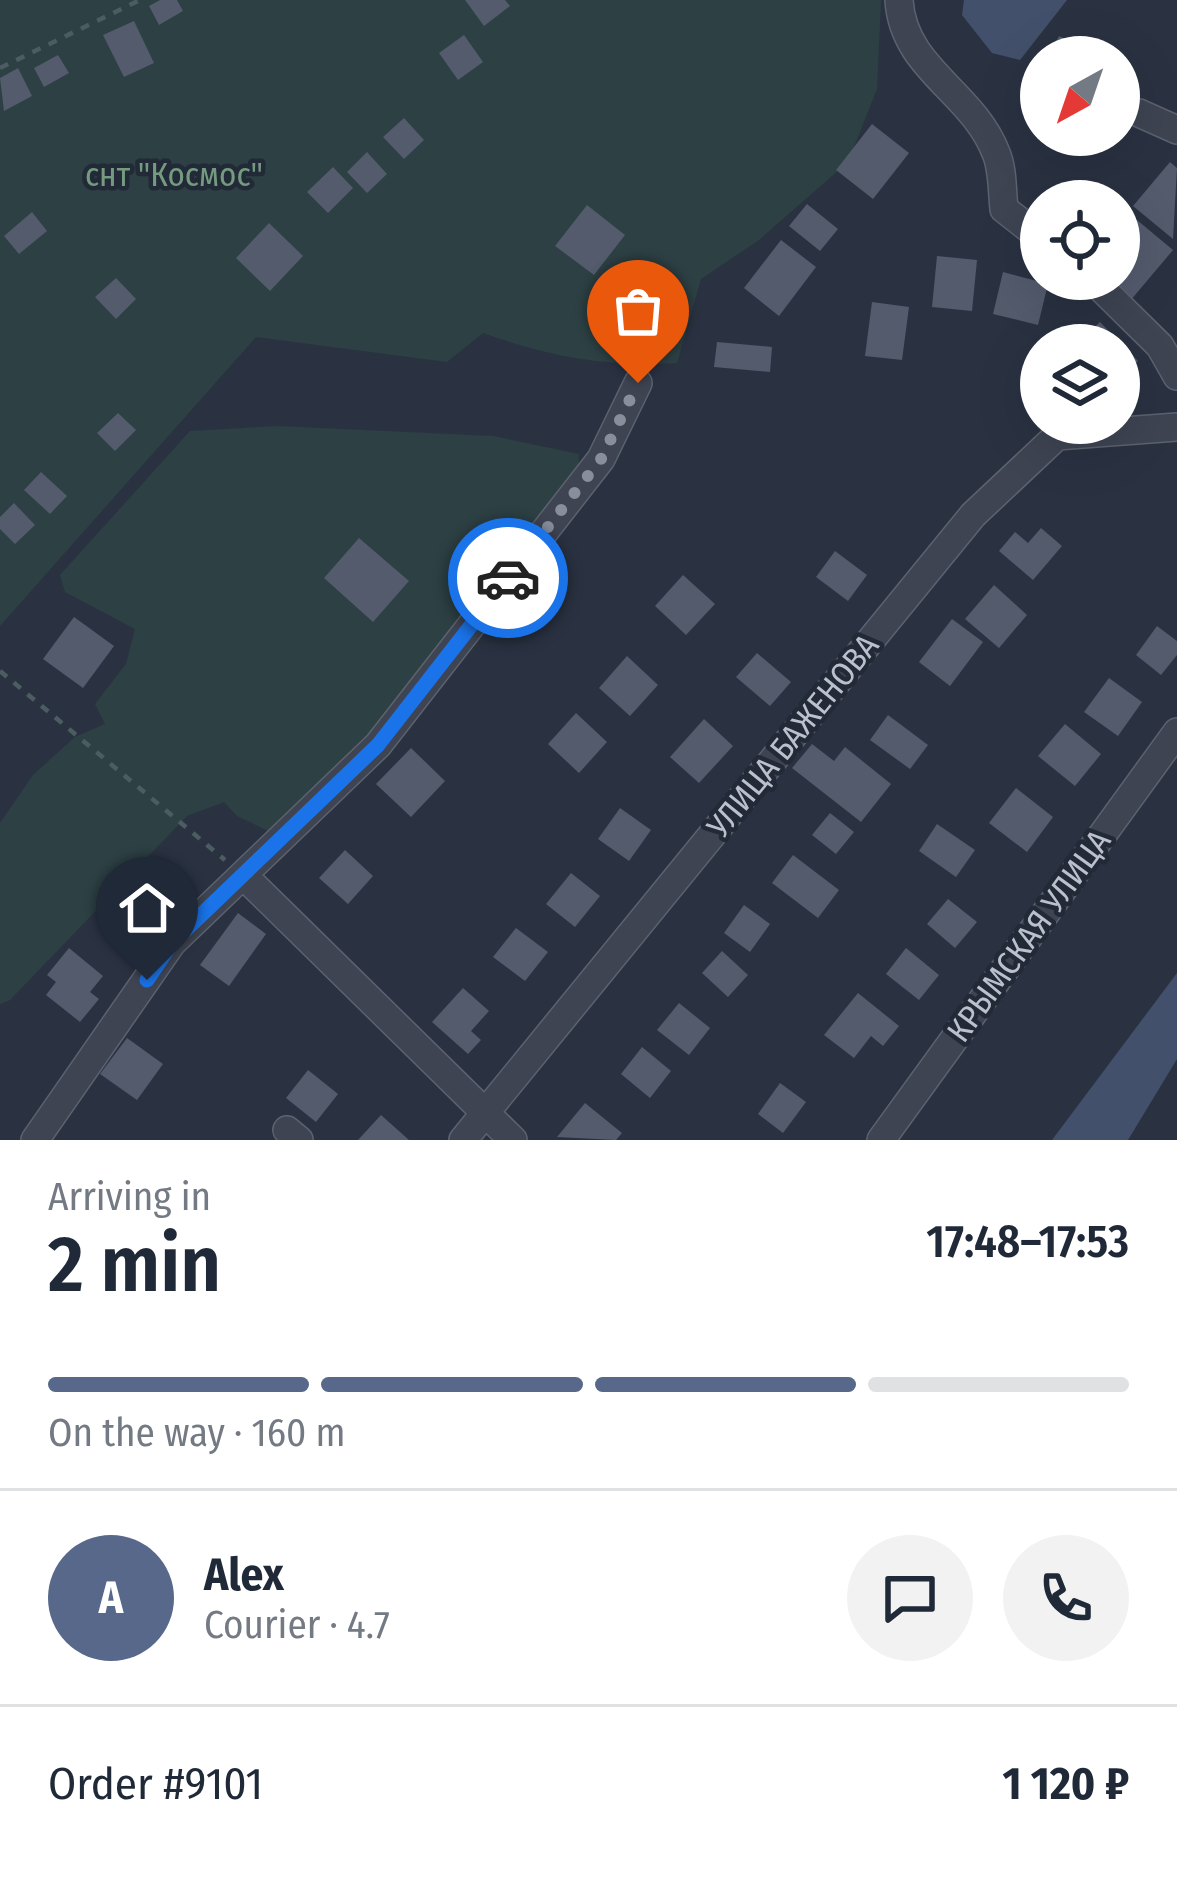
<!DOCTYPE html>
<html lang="en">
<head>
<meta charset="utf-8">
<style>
  body { margin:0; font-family:"Fira Sans Condensed",sans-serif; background:#f2f2f3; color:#1f2937; height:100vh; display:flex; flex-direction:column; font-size:45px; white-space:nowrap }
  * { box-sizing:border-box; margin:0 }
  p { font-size:39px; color:#747a83 }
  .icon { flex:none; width:66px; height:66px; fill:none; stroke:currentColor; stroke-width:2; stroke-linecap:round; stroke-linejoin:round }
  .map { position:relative; height:1140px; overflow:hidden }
  .sheet { display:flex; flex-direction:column; background:#fff; flex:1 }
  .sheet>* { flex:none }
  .needle { width:78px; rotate:220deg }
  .controls { position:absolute; left:1020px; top:36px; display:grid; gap:24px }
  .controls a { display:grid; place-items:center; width:120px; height:120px; border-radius:50%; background:#fff; box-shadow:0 12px 48px #0002; font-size:60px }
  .pin { position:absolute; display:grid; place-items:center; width:102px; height:102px; color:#fff; margin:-123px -51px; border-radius:50% 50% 50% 0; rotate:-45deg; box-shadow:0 0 12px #0007 }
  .pin .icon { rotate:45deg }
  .courier { position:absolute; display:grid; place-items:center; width:120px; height:120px; margin:-60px; border:9px solid #1a73e8; border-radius:50%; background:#fff; color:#222; box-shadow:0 3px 15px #0007 }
  .summary em { font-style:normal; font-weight:600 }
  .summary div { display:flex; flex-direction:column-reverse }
  .summary { display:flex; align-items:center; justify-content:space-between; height:204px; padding:0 48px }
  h1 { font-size:78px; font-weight:600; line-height:90px }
  .bar { display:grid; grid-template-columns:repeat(4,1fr); gap:18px 12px; align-content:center; height:144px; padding:0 48px }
  .bar i { height:15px; border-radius:9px; background:#e0e1e3 }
  .bar .on { background:#57688b }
  .bar p { grid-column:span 4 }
  .line { display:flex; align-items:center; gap:30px; padding:0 48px; border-top:3px solid #e0e1e3 }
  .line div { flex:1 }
  .round { display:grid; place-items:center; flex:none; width:126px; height:126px; border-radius:63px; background:#f2f2f3 }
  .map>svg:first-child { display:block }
</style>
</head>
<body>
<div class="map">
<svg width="1177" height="1140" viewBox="0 0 1177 1140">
  <rect width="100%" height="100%" fill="#2a3242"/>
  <path fill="#2d4044" d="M0,0h881l-4,89 -29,73 -89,78 -58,39 -24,84c-71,4 -127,-6 -194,-30l-36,29 -191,-25 -256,289z
    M278,426l215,10 86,18 -1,25 -293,360 -48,-23 -13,-14 -37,14 -177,184 -10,4v-181l33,-48 42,-38 30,-13 -10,-20 31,-40 9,-35 -70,-37 -5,-17 130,-144z"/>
  <path fill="#43506b" d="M964,0h103l-47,60 -28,-7 -30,-38z
    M1177,973v86l-49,81h-76z"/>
  <path fill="#535b6d" d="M160,0h17l6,11 -24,14 -10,-19z
    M465,0h40l5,6 -26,20z
    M134,21l20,42 -30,14 -21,-42z
    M464,35l19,27 -25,18 -19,-27z
    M1059,36l43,21h-53z
    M58,55l11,18 -25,14 -10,-19z
    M18,68l14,28 -28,15 -4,-33z
    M404,118l20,22 -20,19 -21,-22z
    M872,124l37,29 -36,46 -37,-29z
    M367,152l20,22 -20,19 -20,-21z
    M1170,162l7,6 -4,71 -40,-33z
    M333,167l20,21 -25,25 -21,-21z
    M807,204l31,25 -18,22 -31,-25z
    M587,205l38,30 -31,40 -39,-29z
    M32,212l15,19 -28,23 -15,-18z
    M1131,215l42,35 -43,51 -28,-22h17v-48z
    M269,223l34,33 -33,35 -34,-33z
    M781,240l35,27 -37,49 -35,-28z
    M937,256l40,4 -5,51 -40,-4z
    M1003,272l45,12 -10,41 -45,-11z
    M116,278l20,21 -20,20 -21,-22z
    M872,302l37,5 -7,53 -37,-4z
    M1100,322l38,39 -19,19v-35h-43z
    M717,342l55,5 -2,25 -56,-5z
    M118,413l18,17 -21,21 -18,-18z
    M41,472l26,24 -17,18 -26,-24z
    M14,503l21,22 -20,19 -15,-15v-12z
    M1041,528l21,18 -29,34 -34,-29 16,-19 13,11z
    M359,538l50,43 -36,41 -49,-44z
    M835,551l32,24 -19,26 -32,-24z
    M683,575l32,29 -29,31 -31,-29z
    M994,585l33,30 -28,33 -34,-29z
    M74,617l40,29 -31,42 -40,-29z
    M952,619l31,23 -33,44 -31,-24z
    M1157,626l20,15v14l-16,20 -25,-20z
    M757,653l34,29 -21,24 -34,-29z
    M627,656l31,29 -28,31 -31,-28z
    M1109,678l33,24 -24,34 -34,-24z
    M576,713l31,29 -28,31 -31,-29z
    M888,715l40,30 -18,24 -40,-29z
    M704,719l29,27 -34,37 -29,-26z
    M1065,724l36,30 -26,32 -37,-30z
    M812,744l22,17 11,-14 46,37 -30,38 -69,-54z
    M411,748l34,33 -34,36 -35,-33z
    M1016,788l37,29 -26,35 -38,-29z
    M620,808l31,22 -22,31 -31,-22z
    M830,813l24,19 -18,22 -24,-19z
    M937,824l38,26 -19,27 -37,-26z
    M345,850l28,26 -25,28 -29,-26z
    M793,855l46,35 -21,28 -46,-35z
    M142,867l38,28 -25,33 -38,-29z
    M571,873l29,23 -25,31 -29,-23z
    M948,899l29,23 -22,26 -28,-24z
    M744,905l26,19 -20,28 -26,-19z
    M238,913l28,21 -37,52 -29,-21z
    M516,928l32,24 -23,29 -32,-24z
    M69,948l34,28 -13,16 9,7 -19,23 -34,-27 10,-13 -9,-7z
    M906,948l33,27 -20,25 -33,-26z
    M722,951l26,24 -20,22 -26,-24z
    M463,988l26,23 -18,20 10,9 -13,14 -36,-32z
    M858,993l41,33 -16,20 -12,-10 -17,22 -30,-23z
    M679,1003l31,25 -21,27 -32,-25z
    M127,1038l36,26 -26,36 -37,-26z
    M642,1047l29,24 -21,27 -29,-24z
    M308,1070l30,24 -22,28 -30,-24z
    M780,1083l26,19 -23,31 -25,-19z
    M585,1103l37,30 -6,7 -59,-3z
    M381,1115l28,25h-51z"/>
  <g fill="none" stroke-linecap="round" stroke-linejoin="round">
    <defs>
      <path id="minor" d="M899,0c4,69 73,91 97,153 7,16 6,38 8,56l37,29
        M1139,113l38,17
        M1092,279l68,67 17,30
        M243,875l270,265
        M287,1130l12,10
        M35,1140l137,-197 206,-198 223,-286 37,-76
        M463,1140l510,-625 84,-79 120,-9
        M881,1140l296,-408"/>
    </defs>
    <use href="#minor" stroke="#5c626f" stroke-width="30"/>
    <path stroke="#4c5d62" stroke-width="4.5" stroke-dasharray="9 9" stroke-linecap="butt" d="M0,68l140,-68
      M0,671l225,189"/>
    <use href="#minor" stroke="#3e4452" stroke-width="27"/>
  </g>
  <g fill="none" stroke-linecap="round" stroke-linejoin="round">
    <path stroke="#888e9c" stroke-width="12" stroke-dasharray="0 21.6" d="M508,578l93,-119 37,-76"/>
    <path stroke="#1a73e8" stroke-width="15" d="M147,980l25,-37 206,-198 130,-167"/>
  </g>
  <g text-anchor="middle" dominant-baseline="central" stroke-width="9" stroke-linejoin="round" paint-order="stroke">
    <g font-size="33" fill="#749b80" stroke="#222937">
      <text x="174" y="175">снт "Космос"</text>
    </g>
    <g font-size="33" fill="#bbc0cc" stroke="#222937">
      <text transform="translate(793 736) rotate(-51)">УЛИЦА БАЖЕНОВА</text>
      <text transform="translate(1029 936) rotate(-54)">КРЫМСКАЯ УЛИЦА</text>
    </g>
  </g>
</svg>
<div class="controls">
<a><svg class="needle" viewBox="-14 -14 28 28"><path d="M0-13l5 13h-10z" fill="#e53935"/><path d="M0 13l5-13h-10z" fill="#747a83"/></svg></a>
<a><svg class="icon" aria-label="locate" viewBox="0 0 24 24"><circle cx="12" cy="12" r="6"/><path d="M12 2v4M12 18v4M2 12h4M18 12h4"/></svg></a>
<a><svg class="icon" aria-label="layers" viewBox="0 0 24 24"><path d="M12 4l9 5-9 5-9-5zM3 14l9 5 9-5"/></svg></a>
</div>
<div class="pin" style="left:638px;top:383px;background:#ea580c"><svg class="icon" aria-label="bag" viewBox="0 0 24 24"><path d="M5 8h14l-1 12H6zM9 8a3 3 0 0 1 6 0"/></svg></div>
<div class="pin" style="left:147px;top:980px;background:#1f2937"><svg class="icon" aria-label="home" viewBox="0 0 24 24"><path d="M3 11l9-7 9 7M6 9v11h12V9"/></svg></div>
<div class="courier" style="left:508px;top:578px"><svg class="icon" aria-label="car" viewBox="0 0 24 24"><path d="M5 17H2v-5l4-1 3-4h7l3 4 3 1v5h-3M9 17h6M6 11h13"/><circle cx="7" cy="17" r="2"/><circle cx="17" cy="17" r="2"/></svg></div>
</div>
<section class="sheet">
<div class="summary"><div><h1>2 min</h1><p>Arriving in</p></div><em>17:48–17:53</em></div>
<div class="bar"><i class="on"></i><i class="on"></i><i class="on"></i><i></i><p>On the way · 160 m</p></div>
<div class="line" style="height:216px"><b class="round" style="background:#57688b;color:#fff">A</b><div><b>Alex</b><p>Courier · 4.7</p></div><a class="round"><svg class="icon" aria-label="chat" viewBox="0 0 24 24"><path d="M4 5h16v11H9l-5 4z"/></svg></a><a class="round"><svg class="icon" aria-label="phone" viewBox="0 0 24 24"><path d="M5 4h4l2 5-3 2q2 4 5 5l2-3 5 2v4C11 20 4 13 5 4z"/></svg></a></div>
<div class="line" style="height:156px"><div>Order #9101</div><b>1 120 ₽</b></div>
</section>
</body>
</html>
